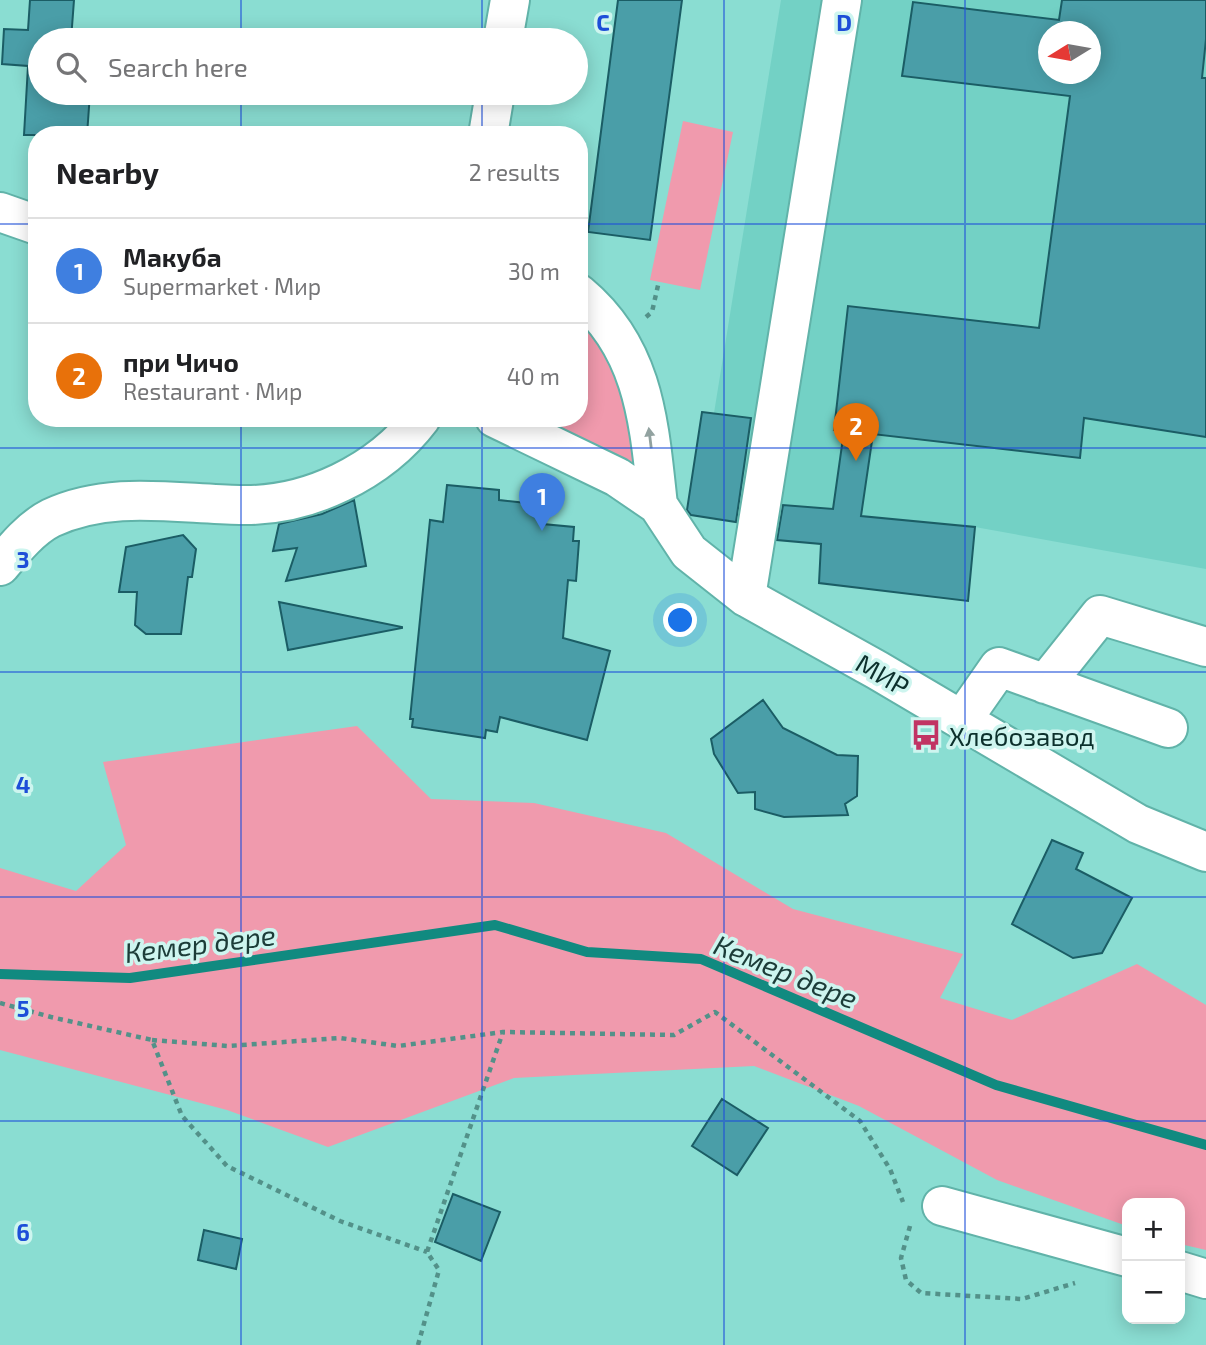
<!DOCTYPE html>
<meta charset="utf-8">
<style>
:root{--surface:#fff;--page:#f2f2f2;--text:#202124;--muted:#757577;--line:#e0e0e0;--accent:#ea580c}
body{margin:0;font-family:"Exo 2",sans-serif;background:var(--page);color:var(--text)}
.controls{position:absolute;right:21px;bottom:21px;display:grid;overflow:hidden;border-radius:14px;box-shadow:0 4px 18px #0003}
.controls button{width:63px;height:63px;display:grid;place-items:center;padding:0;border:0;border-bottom:2px solid var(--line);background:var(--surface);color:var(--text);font:35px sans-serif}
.compass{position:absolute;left:1038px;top:21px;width:63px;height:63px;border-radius:50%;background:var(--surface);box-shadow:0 4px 18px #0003;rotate:259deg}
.you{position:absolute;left:681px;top:621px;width:24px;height:24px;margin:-18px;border:5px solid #fff;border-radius:50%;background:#1a73e8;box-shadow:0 0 0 10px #1a73e833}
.badge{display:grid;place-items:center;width:46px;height:46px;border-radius:50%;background:var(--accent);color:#fff;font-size:23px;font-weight:700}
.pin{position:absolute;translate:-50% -58px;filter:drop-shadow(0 2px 4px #0008)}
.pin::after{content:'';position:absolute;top:37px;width:24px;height:21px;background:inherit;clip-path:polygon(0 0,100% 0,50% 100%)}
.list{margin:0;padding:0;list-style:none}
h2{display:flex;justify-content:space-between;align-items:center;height:91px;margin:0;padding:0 28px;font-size:30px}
h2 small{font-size:23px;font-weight:400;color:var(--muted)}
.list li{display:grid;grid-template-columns:46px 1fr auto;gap:21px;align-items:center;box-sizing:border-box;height:105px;padding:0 28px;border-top:2px solid var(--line)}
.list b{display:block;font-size:26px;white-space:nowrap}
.list p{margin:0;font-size:23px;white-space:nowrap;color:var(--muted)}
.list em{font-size:23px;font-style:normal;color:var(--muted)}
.icon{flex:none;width:38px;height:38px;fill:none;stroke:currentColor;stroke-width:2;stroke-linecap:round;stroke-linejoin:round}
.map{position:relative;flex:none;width:1206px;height:1345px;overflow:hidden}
.search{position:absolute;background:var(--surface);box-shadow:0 4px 18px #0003;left:28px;top:28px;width:560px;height:77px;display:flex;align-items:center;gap:18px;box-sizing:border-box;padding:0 24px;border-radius:38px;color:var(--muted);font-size:26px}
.panel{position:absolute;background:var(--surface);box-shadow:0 4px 18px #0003;left:28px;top:126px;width:560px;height:301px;border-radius:28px}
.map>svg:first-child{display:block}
</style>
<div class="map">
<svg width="1206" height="1345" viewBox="0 0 1206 1345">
<rect width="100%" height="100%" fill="#8addd2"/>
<!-- built -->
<path fill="#73d1c5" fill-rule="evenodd" d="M 781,0 L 1206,0 L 1206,569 L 975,527 L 968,601 L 819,583 L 821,544 L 775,540 L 737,522 L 687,515 L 702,413 L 714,413 ZM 1048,32 L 1090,32 L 1090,74 L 1048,74 Z"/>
<!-- green -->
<path fill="#f09aad" d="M 683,121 L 733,132 L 700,290 L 650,280 Z
M 579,294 L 595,307 L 658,505 L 496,418 L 579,418 Z
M 357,726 L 431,799 L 534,803 L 666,833 L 793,909 L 963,954 L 940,998 L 1012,1020 L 1137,964 L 1206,1005 L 1206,1250 L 1180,1244 L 1180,1203 L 1127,1203 L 1127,1226 L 997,1180 L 859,1106 L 754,1066 L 514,1078 L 328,1147 L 227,1110 L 0,1050 L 0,868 L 76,891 L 126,845 L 103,762 Z"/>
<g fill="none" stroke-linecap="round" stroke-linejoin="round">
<!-- stream -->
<path stroke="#118a80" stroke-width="10" d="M 0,974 L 130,978 L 495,925 L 587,952 L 701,959 L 996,1085 L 1206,1145"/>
</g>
<!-- building -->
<path fill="#4a9ea8" stroke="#1b5d65" stroke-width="2" fill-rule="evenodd" d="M 30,0 L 74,0 L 71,40 L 40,40 L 40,93 L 90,93 L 87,135 L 24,135 L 28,66 L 2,64 L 4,29 L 28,30 Z
M 618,0 L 682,0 L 650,240 L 588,232 Z
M 1062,0 L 1206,0 L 1206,39 L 1202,78 L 1206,78 L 1206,437 L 1084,418 L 1080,458 L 873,434 L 861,516 L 975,527 L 968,601 L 819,583 L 821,544 L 777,540 L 783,505 L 833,509 L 844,431 L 834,430 L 848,306 L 1039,328 L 1070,96 L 902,76 L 913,2 L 1059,20 ZM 1048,32 L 1090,32 L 1090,74 L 1048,74 Z
M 702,412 L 751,418 L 736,522 L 691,515 L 687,510 Z
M 447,485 L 499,490 L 499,500 L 545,505 L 543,524 L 574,527 L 573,541 L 579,541 L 576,581 L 568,580 L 563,638 L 610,651 L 587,740 L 500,717 L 497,732 L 486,730 L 485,738 L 412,727 L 413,719 L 410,719 L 430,520 L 443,522 Z
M 354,500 L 366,566 L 286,581 L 297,548 L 273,551 L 279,524 L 322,514 Z
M 183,535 L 196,549 L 192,577 L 188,577 L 181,634 L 146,634 L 135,625 L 137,592 L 119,592 L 126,547 Z
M 279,602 L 402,627 L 402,628 L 288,650 Z
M 763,700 L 783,728 L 837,755 L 858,756 L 857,796 L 845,804 L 848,815 L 784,817 L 755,809 L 755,792 L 738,793 L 714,754 L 711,739 Z
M 1052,840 L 1083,853 L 1076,869 L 1132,898 L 1102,953 L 1073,958 L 1012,924 Z
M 722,1099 L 768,1128 L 737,1175 L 692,1146 Z
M 453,1194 L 500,1212 L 481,1261 L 435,1242 Z
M 204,1230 L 242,1239 L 236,1269 L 198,1260 Z"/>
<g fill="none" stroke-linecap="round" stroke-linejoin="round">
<defs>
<path id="minor" d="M 503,40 L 510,0
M 488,135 L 495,93
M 0,212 L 37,225
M 579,294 C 646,350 649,426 658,505
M 495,418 L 617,477 L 658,505 L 689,552 L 746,597 L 877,670 L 1138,824 L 1206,852
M 0,566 C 14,549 31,528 51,518 C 111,490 176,504 240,505 C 308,507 380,472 421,418
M 746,597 L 842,0
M 1045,684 L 1100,615 L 1206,647
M 962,720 L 999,667 L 1168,728
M 942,1206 L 1127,1257
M 1180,1271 L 1206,1279"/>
</defs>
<!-- minor casing -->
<use href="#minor" stroke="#61b3a9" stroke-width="42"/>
<!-- path -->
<path stroke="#539189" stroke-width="4.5" stroke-dasharray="5 5" stroke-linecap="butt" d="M 646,317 L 652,312 L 659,281
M 0,1003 L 51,1017 L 152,1040 L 182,1116 L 227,1166 L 340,1221 L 427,1252
M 152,1040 L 228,1046 L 340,1038 L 398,1046 L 503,1032 L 674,1035 L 715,1012 L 860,1121 L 890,1169 L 903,1202
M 910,1226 L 901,1258 L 906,1280 L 921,1293 L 1022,1299 L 1075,1283
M 418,1345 L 439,1270 L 427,1252 L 503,1032"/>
<!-- minor -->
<use href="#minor" stroke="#fff" stroke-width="38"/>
</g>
<!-- one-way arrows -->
<defs><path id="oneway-solid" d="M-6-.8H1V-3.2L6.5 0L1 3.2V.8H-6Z" transform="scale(1.75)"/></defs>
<use fill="#92a2a0" href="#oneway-solid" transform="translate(650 438) rotate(-97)"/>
<!-- grid -->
<path fill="none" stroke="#1d4ed8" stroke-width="2" stroke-opacity="0.55" d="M 241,0 L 241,40M 482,0 L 482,40M 724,0 L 724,1345M 965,0 L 965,1345M 241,93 L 241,135M 482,93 L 482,135M 0,224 L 37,224M 579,224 L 1206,224M 241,418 L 241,1345M 482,418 L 482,1345M 0,448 L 1206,448M 0,672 L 1206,672M 0,897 L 1206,897M 0,1121 L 1206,1121"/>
<!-- icons -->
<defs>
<symbol id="bus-bare" viewBox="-9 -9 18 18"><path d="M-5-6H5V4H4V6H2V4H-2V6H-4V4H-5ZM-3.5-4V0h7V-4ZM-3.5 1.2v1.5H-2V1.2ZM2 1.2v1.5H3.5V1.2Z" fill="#c13463" stroke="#cef5ef" stroke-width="2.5" paint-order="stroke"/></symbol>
</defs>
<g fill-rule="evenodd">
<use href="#bus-bare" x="904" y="713" width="44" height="44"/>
</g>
<g text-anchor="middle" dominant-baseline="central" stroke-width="7" stroke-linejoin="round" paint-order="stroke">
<!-- street labels -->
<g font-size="26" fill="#0c302c" stroke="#cef5ef">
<text transform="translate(883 674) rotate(30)">МИР</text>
</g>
<!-- poi labels -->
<g font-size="26" fill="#0c302c" stroke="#cef5ef" text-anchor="start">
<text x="949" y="735">Хлебозавод</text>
</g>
<!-- water labels -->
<g font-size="28" font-style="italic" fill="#1c3c38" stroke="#cef5ef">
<text transform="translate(200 943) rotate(-7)">Кемер дере</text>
<text transform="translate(786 971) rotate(22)">Кемер дере</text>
</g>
</g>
<g font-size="23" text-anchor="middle" font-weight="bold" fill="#1d4ed8" stroke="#cef5ef" stroke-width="7" stroke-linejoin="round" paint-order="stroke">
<text x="603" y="31">C</text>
<text x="844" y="31">D</text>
<text x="23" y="568">3</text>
<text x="23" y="793">4</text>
<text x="23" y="1017">5</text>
<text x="23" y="1241">6</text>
</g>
</svg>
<div class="controls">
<button>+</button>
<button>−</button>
</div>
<svg class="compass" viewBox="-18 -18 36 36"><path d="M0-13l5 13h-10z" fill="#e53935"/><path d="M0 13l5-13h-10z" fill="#757577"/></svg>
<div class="you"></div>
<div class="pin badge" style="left:542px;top:531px;background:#3f7fe0">1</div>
<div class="pin badge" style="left:856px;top:461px;background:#e8710a">2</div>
<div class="search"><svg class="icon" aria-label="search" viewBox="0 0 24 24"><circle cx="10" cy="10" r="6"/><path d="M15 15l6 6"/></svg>Search here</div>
<section class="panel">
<h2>Nearby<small>2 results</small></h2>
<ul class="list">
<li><span class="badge" style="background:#3f7fe0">1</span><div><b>Макуба</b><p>Supermarket · Мир</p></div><em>30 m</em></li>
<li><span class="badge" style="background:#e8710a">2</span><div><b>при Чичо</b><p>Restaurant · Мир</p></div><em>40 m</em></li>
</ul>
</section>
</div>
